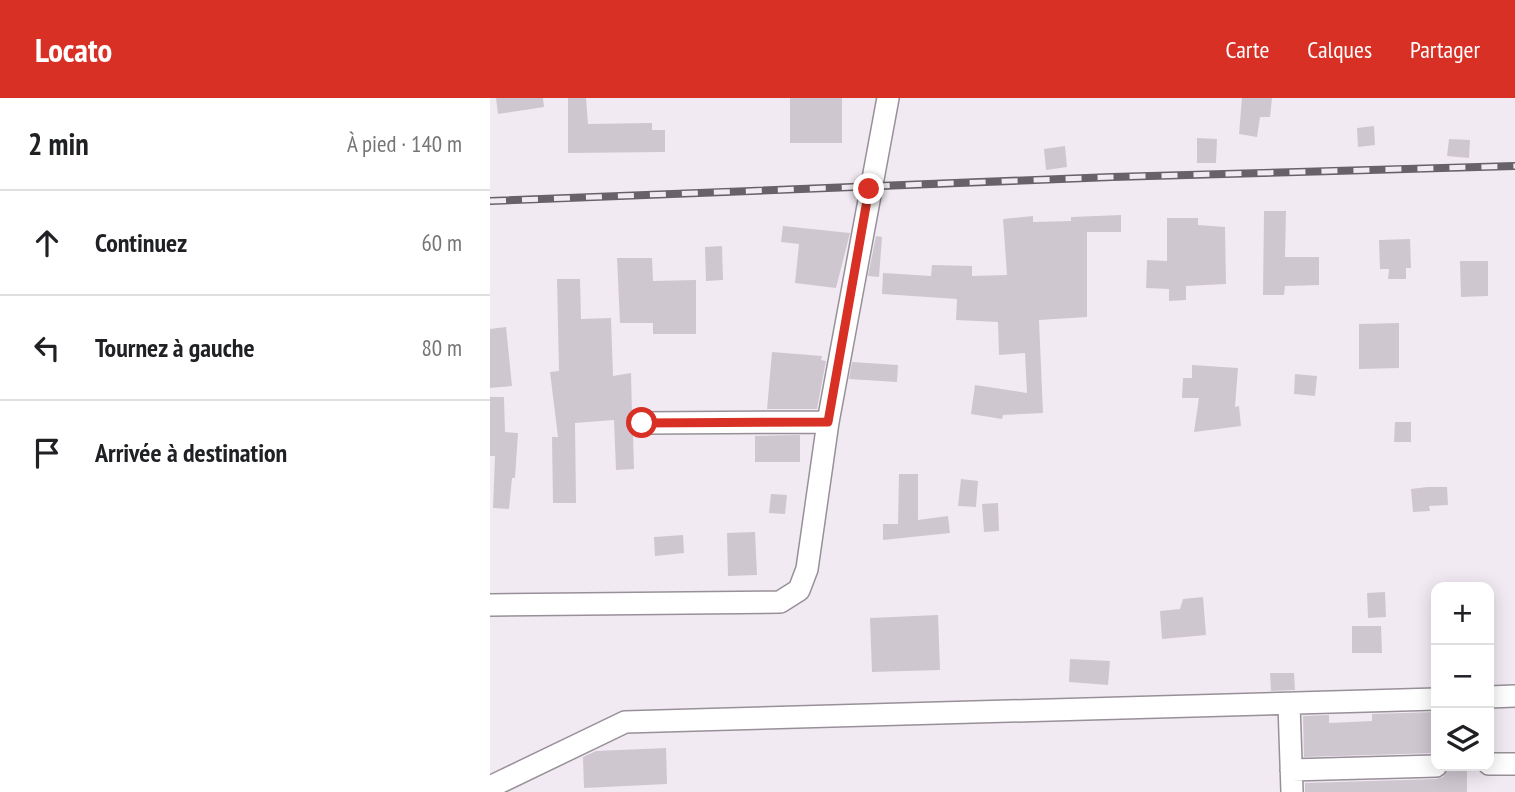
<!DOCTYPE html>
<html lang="fr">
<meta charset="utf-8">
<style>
:root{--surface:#fff;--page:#f6f6f6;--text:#202124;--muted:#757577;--line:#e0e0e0;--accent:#d93025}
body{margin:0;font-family:"PT Sans Narrow",sans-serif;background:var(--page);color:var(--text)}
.controls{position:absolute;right:21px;bottom:21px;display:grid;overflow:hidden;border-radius:14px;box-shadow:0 4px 18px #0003}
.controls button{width:63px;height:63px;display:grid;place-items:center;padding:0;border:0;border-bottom:2px solid var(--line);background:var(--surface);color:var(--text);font:35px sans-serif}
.stop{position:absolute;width:21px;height:21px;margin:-16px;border:5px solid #d93025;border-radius:50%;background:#fff}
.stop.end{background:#d93025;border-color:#fff;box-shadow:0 2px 7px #0008}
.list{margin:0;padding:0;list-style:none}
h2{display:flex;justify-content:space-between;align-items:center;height:91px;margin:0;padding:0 28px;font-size:30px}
h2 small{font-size:23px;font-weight:400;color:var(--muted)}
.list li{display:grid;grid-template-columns:46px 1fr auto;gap:21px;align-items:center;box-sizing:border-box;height:105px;padding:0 28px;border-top:2px solid var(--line)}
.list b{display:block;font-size:26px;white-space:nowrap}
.list em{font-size:23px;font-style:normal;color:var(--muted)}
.icon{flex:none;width:38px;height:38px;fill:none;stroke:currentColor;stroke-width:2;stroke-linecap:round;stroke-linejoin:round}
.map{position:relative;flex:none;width:1025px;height:694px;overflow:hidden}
header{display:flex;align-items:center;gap:42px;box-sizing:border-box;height:98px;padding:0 35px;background:var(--accent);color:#fff}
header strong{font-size:33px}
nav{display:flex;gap:38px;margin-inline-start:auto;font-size:24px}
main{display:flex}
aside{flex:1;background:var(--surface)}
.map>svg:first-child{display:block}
</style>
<header>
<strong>Locato</strong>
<nav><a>Carte</a><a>Calques</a><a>Partager</a></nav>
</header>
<main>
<aside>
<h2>2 min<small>À pied · 140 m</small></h2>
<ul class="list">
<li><svg class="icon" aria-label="ahead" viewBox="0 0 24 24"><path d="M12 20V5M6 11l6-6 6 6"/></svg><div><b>Continuez</b></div><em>60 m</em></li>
<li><svg class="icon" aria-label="left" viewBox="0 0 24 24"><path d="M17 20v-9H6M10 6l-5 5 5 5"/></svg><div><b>Tournez à gauche</b></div><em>80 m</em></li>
<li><svg class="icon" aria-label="arrive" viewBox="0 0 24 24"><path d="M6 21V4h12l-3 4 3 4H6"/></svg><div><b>Arrivée à destination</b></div></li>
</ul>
</aside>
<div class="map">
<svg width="1025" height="694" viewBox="0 0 1025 694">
<rect width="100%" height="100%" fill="#f2eaf3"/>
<!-- building -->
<path fill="#cfc7d0" d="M 6,0 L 53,0 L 54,9 L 8,16 Z
M 78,0 L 96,0 L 98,26 L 162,25 L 162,32 L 175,32 L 175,54 L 78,55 Z
M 300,0 L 352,0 L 352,45 L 300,45 Z
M 752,0 L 782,0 L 780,19 L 770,19 L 767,39 L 749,36 Z
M 884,28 L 885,47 L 868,49 L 867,30 Z
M 707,40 L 727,41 L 726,65 L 707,65 Z
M 959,41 L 980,42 L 979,60 L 957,58 Z
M 575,48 L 577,69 L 556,72 L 554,51 Z
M 774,113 L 796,113 L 795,159 L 829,159 L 829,187 L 795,188 L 794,197 L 773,197 Z
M 631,117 L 631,134 L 597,134 L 597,219 L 549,222 L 553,315 L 513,317 L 512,321 L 481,316 L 485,287 L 537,295 L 535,255 L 509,257 L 508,224 L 466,222 L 467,201 L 392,196 L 393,175 L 441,178 L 442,167 L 482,168 L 482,178 L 517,177 L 513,121 L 543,118 L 543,124 L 581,123 L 581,119 Z
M 677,120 L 708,120 L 708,127 L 735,129 L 736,186 L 696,188 L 696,202 L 679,203 L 679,191 L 656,190 L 657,162 L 677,163 Z
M 293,128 L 360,135 L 346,190 L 305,185 L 309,146 L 291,144 Z
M 386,138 L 392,139 L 389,179 L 378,178 Z
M 920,141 L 921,170 L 916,170 L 916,181 L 898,181 L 899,171 L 890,171 L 889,142 Z
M 232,148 L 233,182 L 216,183 L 215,149 Z
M 127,160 L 162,160 L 163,183 L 206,182 L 206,236 L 163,236 L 163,225 L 130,225 Z
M 970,163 L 998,163 L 998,198 L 971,199 Z
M 67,181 L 90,181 L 91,221 L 121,220 L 123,278 L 141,275 L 142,317 L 139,326 L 143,334 L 144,371 L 126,372 L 124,322 L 85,325 L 86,405 L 63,405 L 62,339 L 68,339 L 60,274 L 69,273 Z
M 909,225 L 909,270 L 869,271 L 869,226 Z
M 16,229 L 22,288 L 0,290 L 0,231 Z
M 282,254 L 332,258 L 331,262 L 336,263 L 327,311 L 277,311 Z
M 362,264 L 408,267 L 407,284 L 359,281 Z
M 702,267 L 748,270 L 745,309 L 749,308 L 751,328 L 704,334 L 709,300 L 692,300 L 693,280 L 702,280 Z
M 805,276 L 827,278 L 825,298 L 804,296 Z
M 0,299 L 14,299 L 15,334 L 28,335 L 25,380 L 22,380 L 19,411 L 3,410 L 5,358 L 0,358 Z
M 905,324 L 921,324 L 921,344 L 904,344 Z
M 310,337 L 310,364 L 265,364 L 265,338 Z
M 409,376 L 428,376 L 428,422 L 458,418 L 460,435 L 393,442 L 393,426 L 408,426 Z
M 471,381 L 488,383 L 486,409 L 468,408 Z
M 937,389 L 957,389 L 958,407 L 939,408 L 940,413 L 923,414 L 921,391 Z
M 281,396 L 297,397 L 295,416 L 279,415 Z
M 508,405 L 509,433 L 494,434 L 492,406 Z
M 265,434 L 267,477 L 238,478 L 237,435 Z
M 193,437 L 194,455 L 165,458 L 164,439 Z
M 895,494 L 896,519 L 878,520 L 877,495 Z
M 713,499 L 716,537 L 672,541 L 670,513 L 690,511 L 693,501 Z
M 448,517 L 450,572 L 382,574 L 380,520 Z
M 862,528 L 891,528 L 892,555 L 862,555 Z
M 580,561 L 620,563 L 618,587 L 579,584 Z
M 780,575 L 804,575 L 805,592 L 781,593 Z
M 946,614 L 946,655 L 814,659 L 813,618 L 839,617 L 839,625 L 882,623 L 882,616 Z
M 176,650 L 177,686 L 94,690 L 93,659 L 106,653 Z
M 958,671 L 977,671 L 977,694 L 815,694 L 815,685 L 946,681 L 953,679 Z"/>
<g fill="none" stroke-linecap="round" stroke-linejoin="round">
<defs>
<path id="minor" d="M 152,325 L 338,324
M 0,507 L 290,504 L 309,492 L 317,471 L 338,324 L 398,0
M 999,599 L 1025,598
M 799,606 L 802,694
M 999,666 L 1025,666
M 801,672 L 946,668
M 0,689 L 135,624 L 946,601"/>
</defs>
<!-- minor casing -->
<use href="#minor" stroke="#989098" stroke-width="24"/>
<!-- minor -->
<use href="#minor" stroke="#fff" stroke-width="21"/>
<defs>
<path id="rail" d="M 0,103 L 622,79 L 1025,68"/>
</defs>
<!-- rail casing -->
<use href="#rail" stroke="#676267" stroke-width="8"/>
<!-- rail -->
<use href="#rail" stroke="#f2eaf3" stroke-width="5" stroke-dasharray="16" stroke-linecap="butt"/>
</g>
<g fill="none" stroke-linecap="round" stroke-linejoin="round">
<!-- route -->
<path stroke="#d93025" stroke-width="9" d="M 152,325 L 338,324 L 379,91"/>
</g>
</svg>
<div class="controls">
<button>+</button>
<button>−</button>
<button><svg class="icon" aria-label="layers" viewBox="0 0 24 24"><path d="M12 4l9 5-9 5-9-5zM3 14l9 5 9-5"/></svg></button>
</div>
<div class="stop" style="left:152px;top:325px"></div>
<div class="stop end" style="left:379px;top:91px"></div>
</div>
</main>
